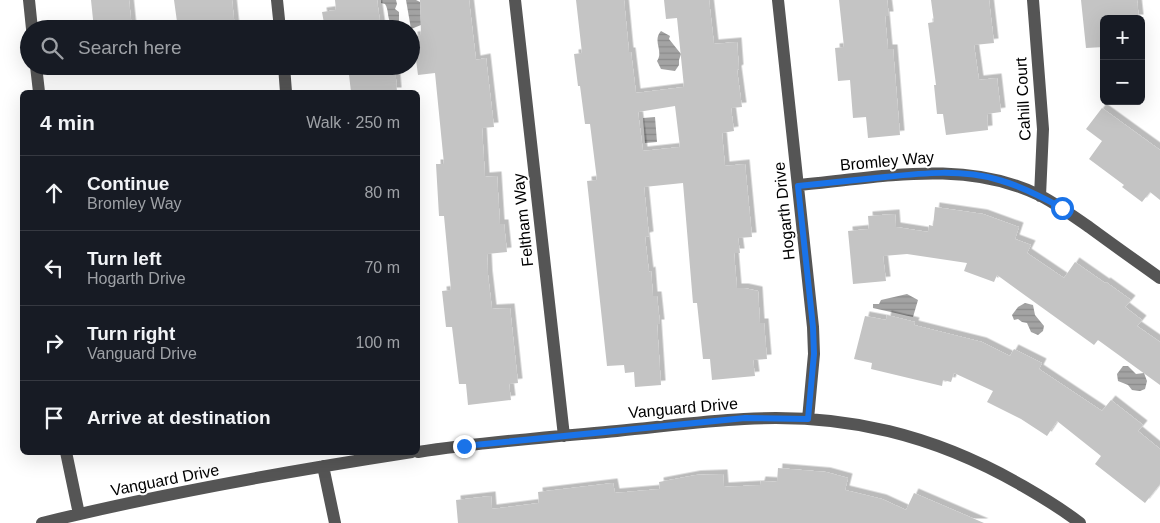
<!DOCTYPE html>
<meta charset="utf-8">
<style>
:root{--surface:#171b24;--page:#242831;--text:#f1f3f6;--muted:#9ea1a6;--line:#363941}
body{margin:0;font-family:Arial,sans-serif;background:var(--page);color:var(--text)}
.controls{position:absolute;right:15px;top:15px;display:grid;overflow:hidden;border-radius:8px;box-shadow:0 5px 20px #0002}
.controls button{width:45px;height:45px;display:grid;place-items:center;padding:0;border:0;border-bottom:1px solid var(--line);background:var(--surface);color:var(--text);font:25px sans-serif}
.stop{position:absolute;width:15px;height:15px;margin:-11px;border:4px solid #1a73e8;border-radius:50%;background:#fff}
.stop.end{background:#1a73e8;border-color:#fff;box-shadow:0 1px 5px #0008}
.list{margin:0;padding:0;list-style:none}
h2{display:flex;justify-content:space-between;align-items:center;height:65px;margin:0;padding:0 20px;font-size:21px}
h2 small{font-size:16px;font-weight:400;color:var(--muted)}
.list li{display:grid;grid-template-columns:32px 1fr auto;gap:15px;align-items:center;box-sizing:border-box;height:75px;padding:0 20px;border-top:1px solid var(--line)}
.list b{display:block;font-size:19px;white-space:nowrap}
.list p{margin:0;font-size:16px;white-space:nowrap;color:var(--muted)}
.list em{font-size:16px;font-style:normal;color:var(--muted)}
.icon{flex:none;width:28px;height:28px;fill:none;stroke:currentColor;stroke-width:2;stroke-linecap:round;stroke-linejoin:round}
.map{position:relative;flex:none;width:1160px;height:523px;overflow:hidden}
.search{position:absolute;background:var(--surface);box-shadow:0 5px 20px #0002;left:20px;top:20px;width:400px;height:55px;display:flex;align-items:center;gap:12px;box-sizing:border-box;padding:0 18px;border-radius:28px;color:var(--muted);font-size:19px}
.panel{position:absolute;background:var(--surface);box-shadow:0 5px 20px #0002;left:20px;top:90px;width:400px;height:365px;border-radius:8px}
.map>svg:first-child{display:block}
</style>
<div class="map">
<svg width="1160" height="523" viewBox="0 0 1160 523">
<defs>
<pattern id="water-rules" width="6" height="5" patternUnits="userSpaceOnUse" patternTransform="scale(1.25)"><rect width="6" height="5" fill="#a3a3a3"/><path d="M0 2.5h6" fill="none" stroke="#8b8b8b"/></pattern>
<filter id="shadow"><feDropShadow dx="4.5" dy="-4.5" stdDeviation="0" flood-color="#0004"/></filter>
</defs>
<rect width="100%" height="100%" fill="#fff"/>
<!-- water -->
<path fill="url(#water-rules)" d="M 381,0 L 396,0 L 397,4 L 395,9 L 399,12 L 399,21 L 391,24 C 387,17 389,10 385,4 L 381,3 Z
M 406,0 L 416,0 L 420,2 L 421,25 L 411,29 Z
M 661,31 L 670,36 L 669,39 L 681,54 L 679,60 L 679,65 L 675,71 L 661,69 L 657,61 C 664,51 652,41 661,31 Z
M 655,117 L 657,142 L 645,143 L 643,118 Z
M 907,294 L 918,300 L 913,317 L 873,308 L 873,304 L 879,304 L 881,300 Z
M 1025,303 L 1033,305 L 1035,315 L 1044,326 L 1043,331 L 1038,335 L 1031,332 L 1027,323 L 1022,322 L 1018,319 L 1014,320 L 1012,315 L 1018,307 Z
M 1123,366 L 1128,366 L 1136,374 L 1144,373 L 1147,381 L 1145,389 L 1140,391 L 1132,390 L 1128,385 L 1118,381 L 1117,374 Z"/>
<!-- building -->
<path fill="#c4c4c4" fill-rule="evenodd" filter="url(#shadow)" d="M 91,0 L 129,0 L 132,29 L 94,29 Z
M 174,0 L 232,0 L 235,29 L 178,29 Z
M 335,0 L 377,0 L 381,29 L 325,29 L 322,12 L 336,10 Z
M 420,0 L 469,0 L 476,60 L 486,58 L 494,127 L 482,128 L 485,177 L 497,176 L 500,224 L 504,224 L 507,252 L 487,254 L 488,275 L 492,309 L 510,308 L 518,383 L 509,384 L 511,400 L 468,405 L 466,384 L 459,384 L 452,327 L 446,327 L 442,291 L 451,290 L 444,216 L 439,216 L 436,164 L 444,164 L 435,73 L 418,75 L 413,36 L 421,35 Z
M 576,0 L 624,0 L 629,52 L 631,52 L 636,93 L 684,87 L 677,18 L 666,19 L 664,0 L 709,0 L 714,44 L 737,42 L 739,69 L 737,70 L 742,107 L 731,108 L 734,131 L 722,133 L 725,166 L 745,164 L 752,237 L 738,238 L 740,253 L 734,253 L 737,288 L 744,288 L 758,291 L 760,323 L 764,323 L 767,359 L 753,360 L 755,376 L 712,380 L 710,359 L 703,359 L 697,303 L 693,303 L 683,183 L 644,187 L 649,236 L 645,237 L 649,272 L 651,271 L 653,296 L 657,296 L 660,324 L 657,324 L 661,385 L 635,387 L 634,372 L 625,373 L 624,365 L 607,366 L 587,181 L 597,180 L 590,124 L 585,124 L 580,86 L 578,86 L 574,54 L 582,53 ZM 675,106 L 680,147 L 643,151 L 638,112 Z
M 839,0 L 887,0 L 889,16 L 885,16 L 888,49 L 893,49 L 900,135 L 868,138 L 866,117 L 853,118 L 850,80 L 838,81 L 835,48 L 844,47 Z
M 931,0 L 989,0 L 994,43 L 974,45 L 979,80 L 997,78 L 1001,112 L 987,114 L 988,130 L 946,135 L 943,114 L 937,114 L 934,85 L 936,85 L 928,23 L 934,22 Z
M 1081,0 L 1137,0 L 1139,19 L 1104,19 L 1104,47 L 1086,48 Z
M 348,66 L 395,66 L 397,92 L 351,92 Z
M 1102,108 L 1160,150 L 1160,200 L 1150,192 L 1142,202 L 1122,187 L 1124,185 L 1089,159 L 1102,141 L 1086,129 Z
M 935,207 L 983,214 L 1019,227 L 1015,239 L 1031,245 L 1027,253 L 1064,278 L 1075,262 L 1105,283 L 1106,282 L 1131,300 L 1125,307 L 1142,320 L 1137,326 L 1160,342 L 1160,385 L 1098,340 L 1094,345 L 997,275 L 994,282 L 964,271 L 967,263 L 907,254 L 883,256 L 886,281 L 853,284 L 848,231 L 869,229 L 868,216 L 895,214 L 896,227 L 928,232 L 929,225 L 933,226 Z
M 887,315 L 915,322 L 914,325 L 982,342 L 1010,356 L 1014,349 L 1042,363 L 1039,369 L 1102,411 L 1111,400 L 1143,425 L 1138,431 L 1160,449 L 1160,484 L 1145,503 L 1095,464 L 1101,456 L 1057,421 L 1047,436 L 1021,419 L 987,402 L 993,391 L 954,373 L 951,382 L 943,380 L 942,386 L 871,369 L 872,363 L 854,359 L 865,316 L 886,320 Z
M 778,468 L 826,472 L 848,478 L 845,490 L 882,499 L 906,510 L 914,493 L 984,523 L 458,523 L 456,500 L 491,496 L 492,509 L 539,503 L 538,492 L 613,483 L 615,493 L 660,489 L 659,482 L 696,475 L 723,474 L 724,487 L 760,485 L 761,481 L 777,482 Z"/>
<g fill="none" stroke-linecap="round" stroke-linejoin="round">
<!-- minor -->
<path stroke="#555" stroke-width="12" d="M 29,0 L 32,29
M 277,0 L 280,29
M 515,0 L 564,436
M 778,0 L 813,327 L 814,354 L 808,419
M 1033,0 L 1043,129 L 1040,196
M 36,66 L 39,92
M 284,66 L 286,92
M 798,185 C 878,178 965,158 1041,196 C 1058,205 1073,216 1089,227 C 1112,244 1136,261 1160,278
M 66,452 L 79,514
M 418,452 C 483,442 550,437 617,431 C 659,427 702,421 744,419 C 846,413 935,435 1023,486 C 1042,497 1062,509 1080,523
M 323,466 L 335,523
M 42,523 C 164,493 289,471 412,452"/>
</g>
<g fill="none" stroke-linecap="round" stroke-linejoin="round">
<!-- route -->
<path stroke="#1a73e8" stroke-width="6" d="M 464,446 L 745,418 L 808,419 L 814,354 L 813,327 L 798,186 C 827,183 856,180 885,177 C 923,173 962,169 999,180 C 1021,186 1042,197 1062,208"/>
</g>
<g text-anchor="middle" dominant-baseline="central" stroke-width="4" stroke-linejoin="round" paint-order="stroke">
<!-- street labels -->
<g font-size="16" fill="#000" stroke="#fff">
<text transform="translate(1023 99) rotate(-93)">Cahill Court</text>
<text transform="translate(887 161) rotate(-5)">Bromley Way</text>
<text transform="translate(784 211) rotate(-96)">Hogarth Drive</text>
<text transform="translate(523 220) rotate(-96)">Feltham Way</text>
<text transform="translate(683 408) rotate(-5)">Vanguard Drive</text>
<text transform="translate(165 480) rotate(-11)">Vanguard Drive</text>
</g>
</g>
</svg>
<div class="controls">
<button>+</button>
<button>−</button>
</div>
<div class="stop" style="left:1062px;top:208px"></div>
<div class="stop end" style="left:464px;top:446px"></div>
<div class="search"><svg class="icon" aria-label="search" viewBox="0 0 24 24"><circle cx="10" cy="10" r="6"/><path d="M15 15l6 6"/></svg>Search here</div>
<section class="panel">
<h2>4 min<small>Walk · 250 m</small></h2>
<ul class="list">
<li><svg class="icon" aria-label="ahead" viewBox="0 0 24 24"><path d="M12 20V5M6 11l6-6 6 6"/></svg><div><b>Continue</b><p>Bromley Way</p></div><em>80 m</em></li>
<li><svg class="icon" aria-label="left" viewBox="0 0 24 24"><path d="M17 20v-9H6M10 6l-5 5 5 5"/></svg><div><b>Turn left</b><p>Hogarth Drive</p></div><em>70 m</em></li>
<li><svg class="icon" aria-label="right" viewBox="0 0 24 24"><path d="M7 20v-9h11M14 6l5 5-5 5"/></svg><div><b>Turn right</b><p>Vanguard Drive</p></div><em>100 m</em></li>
<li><svg class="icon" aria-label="arrive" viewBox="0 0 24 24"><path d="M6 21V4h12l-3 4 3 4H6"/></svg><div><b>Arrive at destination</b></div></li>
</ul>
</section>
</div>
